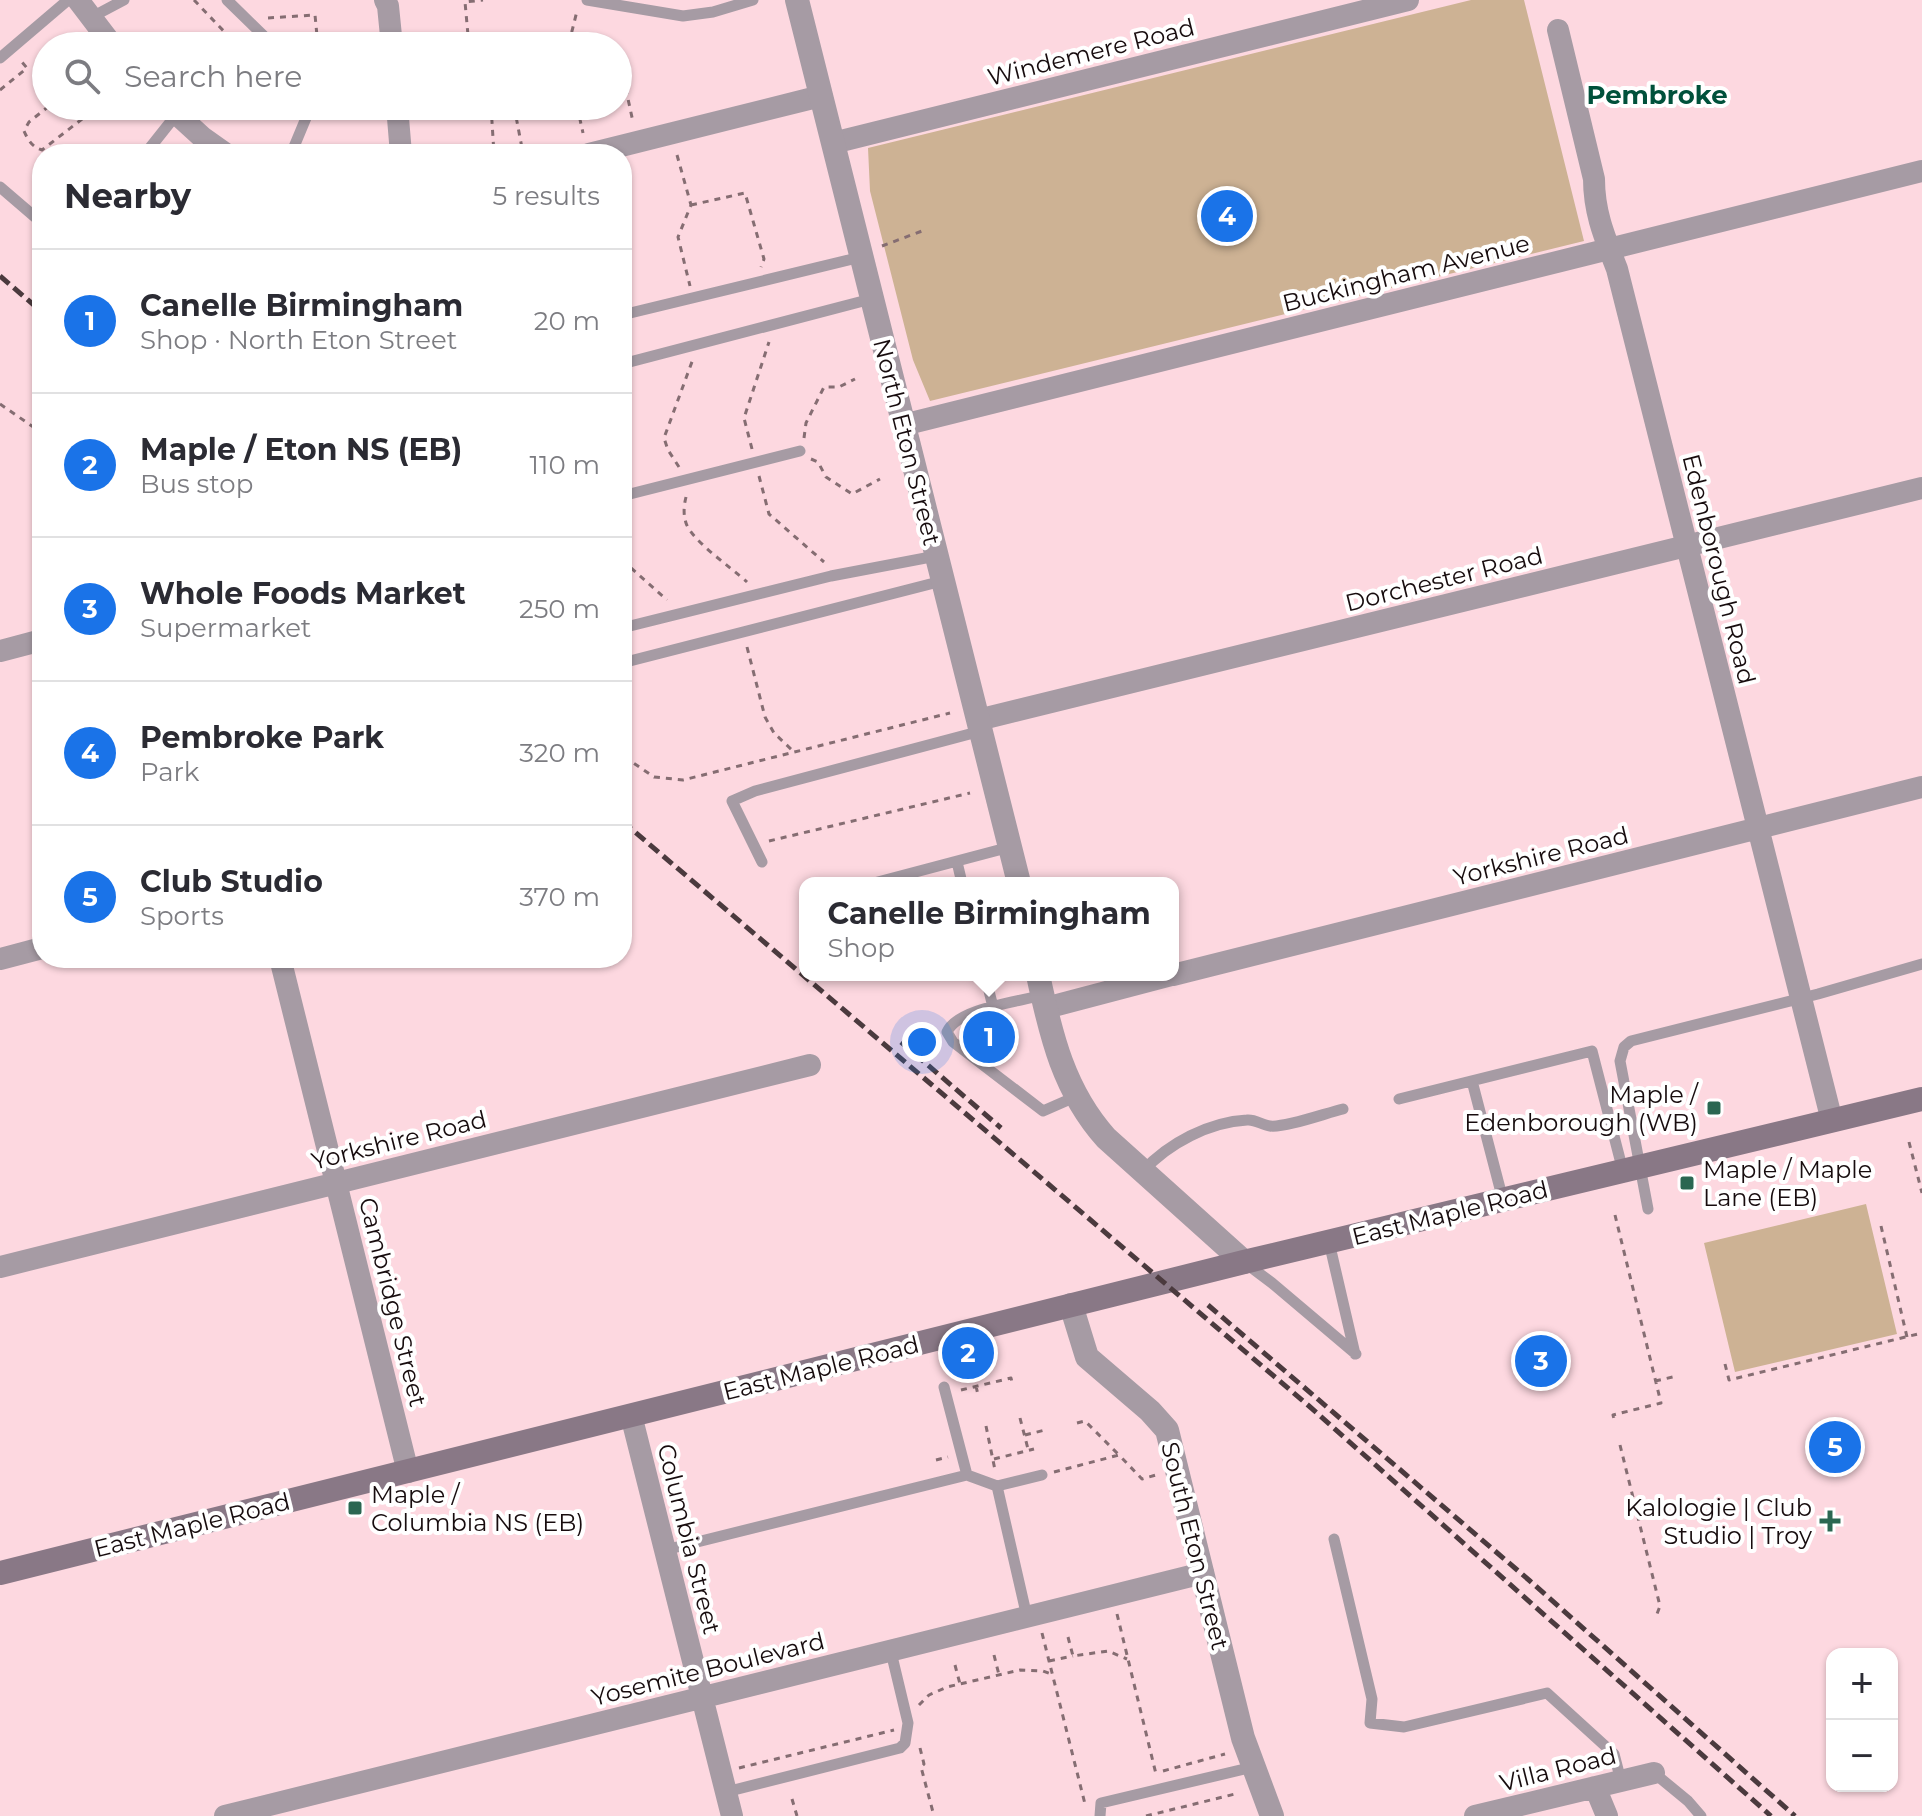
<!DOCTYPE html>
<meta charset="utf-8">
<style>
:root{--surface:#fff;--page:#f7f7f7;--text:#2b2b33;--muted:#7c7c81;--line:#e1e1e2;--accent:#1a73e8}
body{margin:0;font-family:Montserrat,sans-serif;background:var(--page);color:var(--text)}
.controls{position:absolute;right:24px;bottom:24px;display:grid;overflow:hidden;border-radius:16px;box-shadow:0 2px 6px #0004}
.controls button{width:72px;height:72px;display:grid;place-items:center;padding:0;border:0;border-bottom:2px solid var(--line);background:var(--surface);color:var(--text);font:40px sans-serif}
.you{position:absolute;left:922px;top:1042px;width:28px;height:28px;margin:-20px;border:6px solid #fff;border-radius:50%;background:#1a73e8;box-shadow:0 0 0 12px #1a73e833}
.badge{display:grid;place-items:center;width:52px;height:52px;border-radius:50%;background:var(--accent);color:#fff;font-size:26px;font-weight:700}
.pin{position:absolute;translate:-50% -50%;border:4px solid #fff;box-shadow:0 2px 8px #0006}
.popup{position:absolute;left:799px;top:877px;width:380px;height:104px;box-sizing:border-box;display:grid;place-content:center;border-radius:16px;background:var(--surface);filter:drop-shadow(0 2px 6px #0005);font-size:26px;white-space:nowrap;color:var(--muted)}
.popup b{font-size:30px;color:var(--text)}
.popup::after{content:'';position:absolute;left:50%;top:100%;margin-left:-16px;border:16px solid transparent;border-top-color:var(--surface)}
.list{margin:0;padding:0;list-style:none}
h2{display:flex;justify-content:space-between;align-items:center;height:104px;margin:0;padding:0 32px;font-size:34px}
h2 small{font-size:26px;font-weight:400;color:var(--muted)}
.list li{display:grid;grid-template-columns:52px 1fr auto;gap:24px;align-items:center;box-sizing:border-box;height:144px;padding:0 32px;border-top:2px solid var(--line)}
.list b{display:block;font-size:30px;white-space:nowrap}
.list p{margin:0;font-size:26px;white-space:nowrap;color:var(--muted)}
.list em{font-size:26px;font-style:normal;color:var(--muted)}
.icon{flex:none;width:44px;height:44px;fill:none;stroke:currentColor;stroke-width:2;stroke-linecap:round;stroke-linejoin:round}
.map{position:relative;flex:none;width:1922px;height:1816px;overflow:hidden}
.search{position:absolute;background:var(--surface);box-shadow:0 2px 6px #0004;left:32px;top:32px;width:600px;height:88px;display:flex;align-items:center;gap:20px;box-sizing:border-box;padding:0 28px;border-radius:44px;color:var(--muted);font-size:30px}
.panel{position:absolute;background:var(--surface);box-shadow:0 2px 6px #0004;left:32px;top:144px;width:600px;height:824px;border-radius:32px}
.map>svg:first-child{display:block}
</style>
<div class="map">
<svg width="1922" height="1816" viewBox="0 0 1922 1816">
<rect width="100%" height="100%" fill="#fdd8e0"/>
<!-- green -->
<path fill="#cdb294" d="M 1471,0 L 1524,0 L 1584,241 L 930,401 L 913,360 L 870,191 L 868,148 Z
M 1866,1204 L 1897,1334 L 1735,1372 L 1704,1243 Z"/>
<g fill="none" stroke-linecap="round" stroke-linejoin="round">
<!-- path -->
<path stroke="#856d72" stroke-width="3" stroke-dasharray="6 6" stroke-linecap="butt" d="M 194,0 L 238,46
M 268,18 L 315,15 L 318,46
M 469,46 L 465,2 L 483,0
M 553,46 L 571,35 L 577,11
M 618,80 L 625,85 L 633,122
M 0,90 L 27,68 L 21,61
M 49,106 L 29,122 L 24,131 C 28,140 32,147 42,150 L 86,116
M 77,106 L 86,116 L 101,118 L 127,106
M 491,106 L 494,154
M 514,106 L 522,148
M 577,106 L 583,133
M 311,145 L 311,154
M 677,155 L 691,205 L 678,237 L 690,286
M 691,205 L 745,193 L 764,259 L 761,267
M 622,227 L 625,238 L 622,240
M 882,246 L 922,231
M 0,404 L 42,433
M 804,438 L 806,423 L 824,387 L 839,387 L 855,379
M 752,449 L 744,418 L 769,342
M 811,459 L 818,462 L 826,477 L 852,494 L 880,479
M 679,467 L 668,450 L 664,438 L 693,359
M 759,476 L 769,514 L 824,562
M 686,497 C 684,505 683,514 686,523 C 692,541 732,568 747,582
M 622,560 L 667,600
M 747,647 L 765,717 L 774,733 L 793,751
M 622,731 L 629,760 L 654,777 L 683,780 L 950,713
M 769,841 L 970,793
M 1909,1142 L 1922,1193
M 1615,1215 L 1661,1403 L 1613,1415 L 1615,1422
M 1881,1226 L 1907,1337
M 1725,1364 L 1729,1380 L 1922,1333
M 1655,1381 L 1677,1376
M 976,1386 L 978,1395
M 961,1390 L 1011,1378 L 1013,1386
M 1020,1418 L 1028,1449
M 1077,1423 L 1085,1421 L 1119,1455
M 986,1426 L 995,1470
M 1025,1435 L 1045,1430
M 1620,1445 L 1660,1606 L 1657,1614
M 994,1459 L 1034,1449
M 936,1460 L 948,1457
M 1054,1472 L 1119,1455 L 1142,1479 L 1156,1475
M 1117,1614 L 1156,1774
M 1042,1633 L 1085,1804
M 1068,1637 L 1073,1656 L 1108,1651 L 1127,1659
M 994,1655 L 999,1675
M 1049,1661 L 1073,1656
M 955,1665 L 960,1684
M 919,1705 L 929,1695 L 947,1687 L 1020,1670 L 1043,1671 L 1051,1674
M 920,1748 L 924,1764 L 921,1767 L 934,1816
M 739,1768 L 894,1730
M 1163,1771 L 1225,1754
M 792,1799 L 797,1816
M 1146,1816 L 1235,1794"/>
<!-- service -->
<path stroke="#a69ba4" stroke-width="11" d="M 227,0 L 274,46
M 587,0 L 683,16 L 713,12 L 753,0
M 90,18 L 124,0
M 0,58 L 68,0
M 145,154 L 176,115
M 291,154 L 311,106
M 0,187 L 42,223
M 622,315 L 861,257
M 622,364 L 871,299
M 622,496 L 800,451
M 622,628 L 831,576 L 936,556
M 622,663 L 942,581
M 762,862 L 732,801 L 755,791 L 981,731
M 957,862 L 962,883
M 874,883 L 1010,847
M 985,975 L 993,1007
M 1043,995 C 1018,1002 958,1008 947,1032 L 953,1042 L 1043,1111 L 1075,1097
M 1472,1081 L 1503,1200
M 1399,1099 L 1592,1051 L 1623,1171
M 1143,1171 C 1169,1143 1209,1122 1247,1120 C 1255,1119 1262,1125 1270,1126 C 1285,1128 1326,1113 1343,1109
M 1648,1209 L 1620,1061 L 1624,1047 L 1631,1041 L 1818,994 L 1922,964
M 1329,1242 L 1355,1354
M 1244,1262 L 1272,1283 L 1356,1354
M 967,1475 L 997,1486 L 1027,1617
M 997,1486 L 1042,1475
M 1334,1539 L 1372,1699 L 1370,1723 L 1404,1727 L 1547,1693 L 1614,1754 L 1621,1781
M 665,1550 L 967,1475 L 944,1387
M 1654,1773 L 1688,1801 L 1701,1816
M 726,1792 L 900,1748 L 905,1743 L 908,1723 L 891,1652
M 1100,1816 L 1101,1803 L 1253,1767"/>
<!-- minor -->
<path stroke="#a69ba4" stroke-width="22" d="M 78,0 L 113,46
M 385,0 L 388,6 L 392,46
M 1558,30 L 1594,179 C 1594,213 1605,238 1617,269 L 1832,1121
M 168,106 L 202,137 L 226,154
M 397,106 L 401,154
M 833,143 L 1408,0
M 589,154 L 821,96
M 903,425 L 1922,171
M 0,651 L 42,640
M 978,720 L 1922,488
M 280,958 L 408,1472
M 0,959 L 42,948
M 1173,975 L 1922,787
M 1046,1008 L 1171,975
M 0,1267 L 810,1065
M 631,1415 L 732,1816
M 1595,1787 L 1607,1816
M 225,1816 L 1203,1573
M 1475,1816 L 1654,1773"/>
<!-- tertiary -->
<path stroke="#a69ba4" stroke-width="24" d="M 797,0 L 1019,883
M 1038,975 C 1051,1036 1064,1091 1106,1138 L 1244,1262
M 1071,1305 L 1087,1357 L 1150,1411 L 1167,1430 L 1243,1738 L 1272,1816"/>
<!-- secondary -->
<path stroke="#897886" stroke-width="24" d="M 0,1573 L 1244,1262 L 1922,1099"/>
<!-- rail -->
<path stroke="#4b3a3e" stroke-width="5" stroke-dasharray="12 6" stroke-linecap="butt" d="M 0,276 L 42,312
M 622,821 L 1309,1406 L 1771,1816
M 901,1042 L 1001,1128
M 1208,1305 L 1530,1581 L 1795,1816"/>
</g>
<!-- markers -->
<g fill="#2b6651" stroke="#fff" stroke-width="3">
<rect x="1706" y="1100" width="16" height="16" rx="4"/>
<rect x="1679" y="1175" width="16" height="16" rx="4"/>
<rect x="347" y="1500" width="16" height="16" rx="4"/>
<path d="M1826 1509h8v8h8v8h-8v8h-8v-8h-8v-8h8z"/>
</g>
<g text-anchor="middle" dominant-baseline="central" stroke-width="8" stroke-linejoin="round" paint-order="stroke">
<!-- street labels -->
<g font-size="24" fill="#170c0e" stroke="#fff">
<text transform="translate(1091 52) rotate(-14)">Windemere Road</text>
<text transform="translate(1406 273) rotate(-14)">Buckingham Avenue</text>
<text transform="translate(907 442) rotate(76)">North Eton Street</text>
<text transform="translate(1719 569) rotate(76)">Edenborough Road</text>
<text transform="translate(1444 579) rotate(-14)">Dorchester Road</text>
<text transform="translate(1541 856) rotate(-14)">Yorkshire Road</text>
<text transform="translate(399 1140) rotate(-14)">Yorkshire Road</text>
<text transform="translate(1450 1213) rotate(-14)">East Maple Road</text>
<text transform="translate(393 1302) rotate(76)">Cambridge Street</text>
<text transform="translate(821 1368) rotate(-14)">East Maple Road</text>
<text transform="translate(192 1525) rotate(-14)">East Maple Road</text>
<text transform="translate(689 1539) rotate(76)">Columbia Street</text>
<text transform="translate(1195 1546) rotate(76)">South Eton Street</text>
<text transform="translate(708 1669) rotate(-14)">Yosemite Boulevard</text>
<text transform="translate(1558 1769) rotate(-14)">Villa Road</text>
</g>
<!-- poi labels -->
<g font-size="24" fill="#170c0e" stroke="#fff" text-anchor="end">
<text x="1698" y="1094">Maple /<tspan x="1698" dy="28">Edenborough (WB)</tspan></text>
<text x="1703" y="1169" text-anchor="start">Maple / Maple<tspan x="1703" dy="28">Lane (EB)</tspan></text>
<text x="371" y="1494" text-anchor="start">Maple /<tspan x="371" dy="28">Columbia NS (EB)</tspan></text>
<text x="1812" y="1507">Kalologie | Club<tspan x="1812" dy="28">Studio | Troy</tspan></text>
</g>
<!-- neighbourhood labels -->
<g font-size="26" font-weight="bold" fill="#00513b" stroke="#fff">
<text x="1657" y="95">Pembroke</text>
</g>
</g>
</svg>
<div class="controls">
<button>+</button>
<button>−</button>
</div>
<div class="you"></div>
<div class="pin badge" style="left:989px;top:1037px">1</div>
<div class="popup"><b>Canelle Birmingham</b>Shop</div>
<div class="pin badge" style="left:968px;top:1353px">2</div>
<div class="pin badge" style="left:1541px;top:1361px">3</div>
<div class="pin badge" style="left:1227px;top:216px">4</div>
<div class="pin badge" style="left:1835px;top:1447px">5</div>
<div class="search"><svg class="icon" aria-label="search" viewBox="0 0 24 24"><circle cx="10" cy="10" r="6"/><path d="M15 15l6 6"/></svg>Search here</div>
<section class="panel">
<h2>Nearby<small>5 results</small></h2>
<ul class="list">
<li><span class="badge">1</span><div><b>Canelle Birmingham</b><p>Shop · North Eton Street</p></div><em>20 m</em></li>
<li><span class="badge">2</span><div><b>Maple / Eton NS (EB)</b><p>Bus stop</p></div><em>110 m</em></li>
<li><span class="badge">3</span><div><b>Whole Foods Market</b><p>Supermarket</p></div><em>250 m</em></li>
<li><span class="badge">4</span><div><b>Pembroke Park</b><p>Park</p></div><em>320 m</em></li>
<li><span class="badge">5</span><div><b>Club Studio</b><p>Sports</p></div><em>370 m</em></li>
</ul>
</section>
</div>
